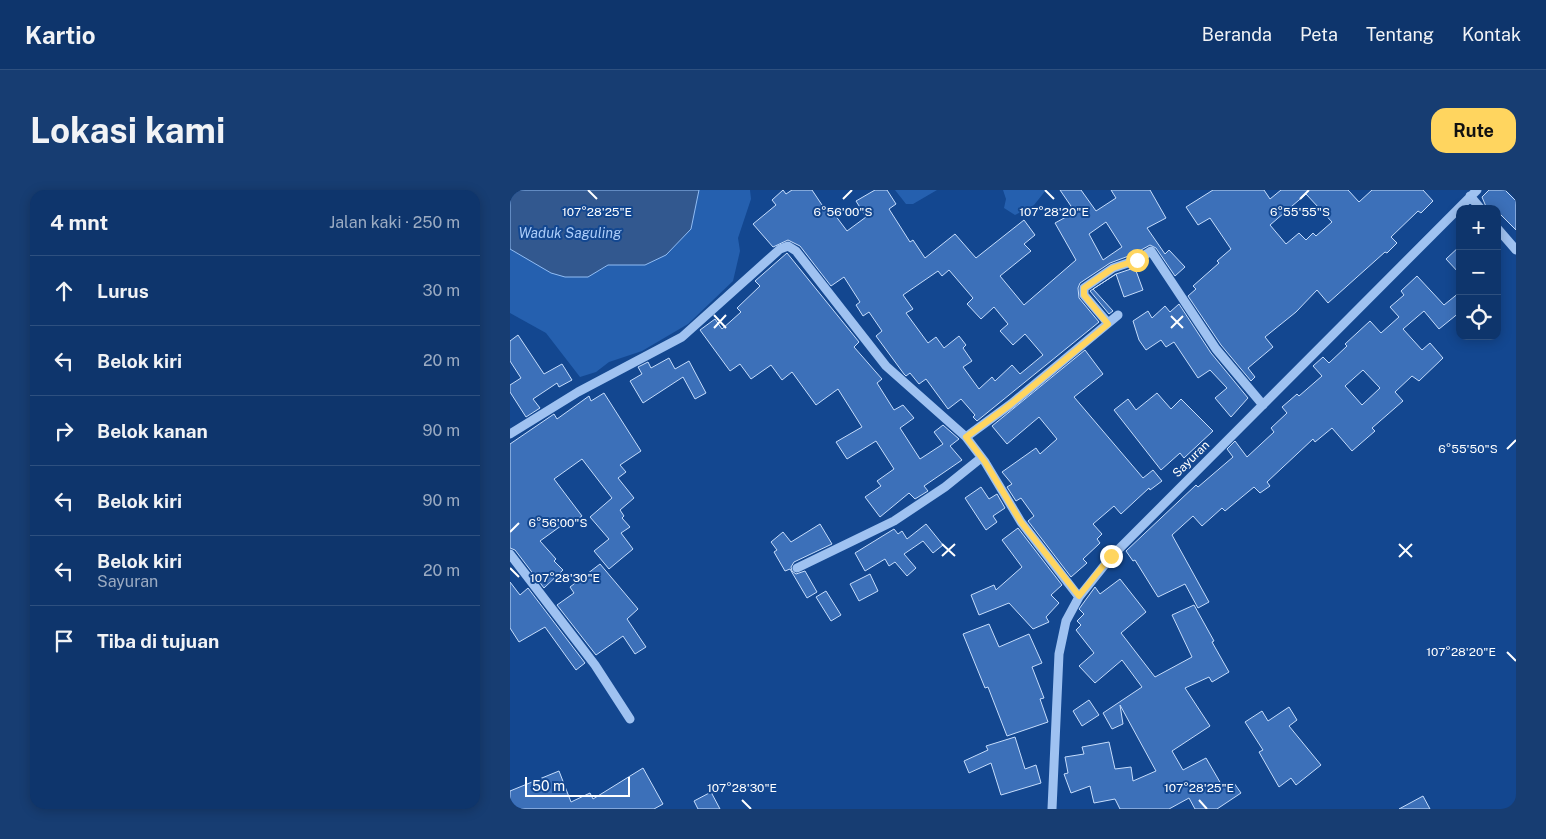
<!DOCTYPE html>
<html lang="id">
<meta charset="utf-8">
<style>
:root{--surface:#0e356c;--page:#173d72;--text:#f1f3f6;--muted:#9babc2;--line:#2e507f;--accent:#ffd55f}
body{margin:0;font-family:"Public Sans",sans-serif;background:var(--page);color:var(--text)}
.controls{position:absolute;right:15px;top:15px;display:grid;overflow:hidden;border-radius:10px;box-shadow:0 2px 12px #0003}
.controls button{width:45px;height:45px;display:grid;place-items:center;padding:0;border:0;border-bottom:1px solid var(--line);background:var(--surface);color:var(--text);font:25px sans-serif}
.scale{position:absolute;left:15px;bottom:12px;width:105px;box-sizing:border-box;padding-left:5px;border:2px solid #fff;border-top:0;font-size:14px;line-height:18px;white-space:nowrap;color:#fff;-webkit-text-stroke:4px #134790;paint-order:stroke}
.stop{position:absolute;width:15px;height:15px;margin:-11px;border:4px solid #ffd55f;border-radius:50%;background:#fff}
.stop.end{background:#ffd55f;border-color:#fff;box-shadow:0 1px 5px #0008}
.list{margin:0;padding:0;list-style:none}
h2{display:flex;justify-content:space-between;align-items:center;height:65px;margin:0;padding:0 20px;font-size:21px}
h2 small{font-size:16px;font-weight:400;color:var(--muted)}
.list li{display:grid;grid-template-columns:32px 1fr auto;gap:15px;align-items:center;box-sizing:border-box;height:70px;padding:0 20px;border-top:1px solid var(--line)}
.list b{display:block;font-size:19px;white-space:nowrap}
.list p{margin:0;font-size:16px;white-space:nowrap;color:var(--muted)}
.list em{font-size:16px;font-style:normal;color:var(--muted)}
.icon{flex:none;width:28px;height:28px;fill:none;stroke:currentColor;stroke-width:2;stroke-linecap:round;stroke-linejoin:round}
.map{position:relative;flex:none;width:1006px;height:619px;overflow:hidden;border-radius:15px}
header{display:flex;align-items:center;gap:30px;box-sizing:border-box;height:70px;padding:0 25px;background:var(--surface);border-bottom:1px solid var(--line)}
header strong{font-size:24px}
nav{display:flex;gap:28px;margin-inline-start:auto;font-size:18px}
.intro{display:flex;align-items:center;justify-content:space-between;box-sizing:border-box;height:120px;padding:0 30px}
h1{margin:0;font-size:35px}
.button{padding:12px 22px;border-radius:15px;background:var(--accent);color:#111;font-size:18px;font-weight:700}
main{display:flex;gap:30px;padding:0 30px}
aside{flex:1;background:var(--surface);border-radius:15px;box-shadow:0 2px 12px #0003}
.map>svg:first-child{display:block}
</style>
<header>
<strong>Kartio</strong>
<nav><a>Beranda</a><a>Peta</a><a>Tentang</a><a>Kontak</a></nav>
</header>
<div class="intro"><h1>Lokasi kami</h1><a class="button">Rute</a></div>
<main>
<aside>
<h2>4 mnt<small>Jalan kaki · 250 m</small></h2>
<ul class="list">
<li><svg class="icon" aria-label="ahead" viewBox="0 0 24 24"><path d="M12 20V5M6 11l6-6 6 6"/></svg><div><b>Lurus</b></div><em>30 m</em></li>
<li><svg class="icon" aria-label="left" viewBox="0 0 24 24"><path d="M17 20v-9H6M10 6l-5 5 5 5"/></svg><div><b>Belok kiri</b></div><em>20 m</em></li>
<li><svg class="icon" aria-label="right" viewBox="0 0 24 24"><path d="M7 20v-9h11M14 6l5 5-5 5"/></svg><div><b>Belok kanan</b></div><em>90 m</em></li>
<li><svg class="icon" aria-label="left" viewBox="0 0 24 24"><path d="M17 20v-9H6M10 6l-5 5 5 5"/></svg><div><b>Belok kiri</b></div><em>90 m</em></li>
<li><svg class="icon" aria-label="left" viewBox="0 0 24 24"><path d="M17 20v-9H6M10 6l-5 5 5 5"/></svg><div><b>Belok kiri</b><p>Sayuran</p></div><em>20 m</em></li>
<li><svg class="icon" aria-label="arrive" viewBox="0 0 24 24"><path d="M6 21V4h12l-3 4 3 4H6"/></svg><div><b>Tiba di tujuan</b></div></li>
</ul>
</aside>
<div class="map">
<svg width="1006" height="619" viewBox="0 0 1006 619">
<rect width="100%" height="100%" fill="#134790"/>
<!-- green -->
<path fill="#2560af" d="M 189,0 L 240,0 L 241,9 L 228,48 L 230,61 L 223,91 L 178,134 L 132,161 L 99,172 L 86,182 L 70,187 L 36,143 L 0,123 L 0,59 L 20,69 L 89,81 L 98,75 L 135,75 L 181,39 Z
M 385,0 L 427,0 L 403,14 L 396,14 Z
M 493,0 L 536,0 L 524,15 L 505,25 L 494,18 L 496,9 Z"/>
<!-- water -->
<path fill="#32588f" stroke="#91bdf5" d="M 0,0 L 189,0 L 181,39 L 156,65 L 135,75 L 98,75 L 78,87 L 55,87 L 41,83 L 0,59 Z"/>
<!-- building -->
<path fill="#3c70b9" stroke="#c6ddfc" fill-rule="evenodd" d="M 273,0 L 276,4 L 282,0 L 302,0 L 318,24 L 322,21 L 337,41 L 356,27 L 346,11 L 365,0 L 377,0 L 386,14 L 379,19 L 400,52 L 403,50 L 415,68 L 445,44 L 466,68 L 514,30 L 525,45 L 514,54 L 521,61 L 490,86 L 514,115 L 566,70 L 545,33 L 565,22 L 550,0 L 571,0 L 586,21 L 606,8 L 601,0 L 640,0 L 656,28 L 637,38 L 655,64 L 659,60 L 675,77 L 665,86 L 646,58 L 640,55 L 624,64 L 600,73 L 570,93 L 568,98 L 569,108 L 589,132 L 467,231 L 463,227 L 465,225 L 451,209 L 438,219 L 416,189 L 409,194 L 400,183 L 396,186 L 394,184 L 366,146 L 372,141 L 359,122 L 353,126 L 346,115 L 350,112 L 334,87 L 321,96 L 290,56 L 278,50 L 263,57 L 243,34 L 266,15 L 262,10 ZM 596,32 L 612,57 L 593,70 L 579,44 ZM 439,80 L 463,108 L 457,114 L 471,129 L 484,117 L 498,134 L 490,141 L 503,155 L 515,144 L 533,165 L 510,184 L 502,175 L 485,191 L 482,187 L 469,199 L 453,177 L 462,171 L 453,158 L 456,155 L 449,146 L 434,158 L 426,147 L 418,153 L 396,123 L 403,119 L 393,105 L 428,81 L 432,86 Z
M 703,0 L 754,0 L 760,9 L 771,0 L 838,0 L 849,12 L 862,0 L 913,0 L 923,11 L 911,23 L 908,21 L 881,47 L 887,53 L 877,63 L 875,62 L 818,113 L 807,100 L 786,122 L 755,147 L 763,157 L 738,178 L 745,187 L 741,191 L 711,155 L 678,106 L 686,99 L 683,96 L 709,73 L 707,71 L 721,59 L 700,28 L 688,35 L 676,17 ZM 796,4 L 822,32 L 806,46 L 803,43 L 796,50 L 789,43 L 776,54 L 760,35 Z
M 979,0 L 995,0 L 1006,11 L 1006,40 L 987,21 L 987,19 L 977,19 L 972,7 Z
M 950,56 L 950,84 L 936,69 Z
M 277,63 L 349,152 L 344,157 L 372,189 L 367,193 L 384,220 L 393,215 L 404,228 L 390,238 L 410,269 L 433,254 L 424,242 L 433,235 L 449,249 L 440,256 L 452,270 L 414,296 L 418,301 L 405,309 L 399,303 L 370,327 L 355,307 L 371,296 L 367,291 L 384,279 L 366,251 L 337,269 L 326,252 L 352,237 L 328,199 L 306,215 L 282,182 L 272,190 L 261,175 L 241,189 L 230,174 L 220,181 L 190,140 L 205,129 L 212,139 L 231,122 L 227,118 L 250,96 L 245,91 Z
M 627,77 L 625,78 L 633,100 L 614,107 L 606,84 L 583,99 L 603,121 L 599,124 L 580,101 L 606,84 Z
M 907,86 L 934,115 L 950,102 L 950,122 L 929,139 L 914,121 L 893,139 L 912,160 L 920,153 L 933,168 L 909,191 L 902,186 L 885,202 L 893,211 L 862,238 L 865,241 L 842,261 L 822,238 L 805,252 L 803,249 L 757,292 L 760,296 L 750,303 L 744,297 L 715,321 L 712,318 L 692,336 L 683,326 L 662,345 L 699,412 L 688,418 L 675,394 L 648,407 L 625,370 L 623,371 L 616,361 L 686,295 L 688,297 L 723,267 L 717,259 L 725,251 L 737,267 L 764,242 L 761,238 L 777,223 L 772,217 L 787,204 L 789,206 L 812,186 L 803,176 L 813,167 L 819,173 L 837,156 L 835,154 L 860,131 L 871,143 L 889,127 L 880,117 L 894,105 L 891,101 ZM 853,180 L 870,198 L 852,215 L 835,196 Z
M 669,114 L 701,163 L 738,208 L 721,227 L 705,208 L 717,198 L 700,180 L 688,188 L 664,152 L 656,157 L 651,150 L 636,160 L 629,150 L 623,131 L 638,121 L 642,128 L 655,116 L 660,122 Z
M 8,145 L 34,184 L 52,174 L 62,190 L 49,197 L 47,193 L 23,209 L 30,218 L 16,227 L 0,202 L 0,195 L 11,188 L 0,171 L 0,151 Z
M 575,160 L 593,184 L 564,207 L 633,288 L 643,280 L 652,291 L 640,300 L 639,298 L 611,324 L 604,316 L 583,334 L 592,344 L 587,349 L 590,353 L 573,369 L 577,373 L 561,387 L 518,331 L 524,326 L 511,308 L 506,311 L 497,297 L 502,294 L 492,282 L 526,258 L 530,264 L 547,249 L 529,227 L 497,254 L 482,236 Z
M 159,168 L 165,179 L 179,171 L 196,203 L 185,209 L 173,187 L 133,213 L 120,191 L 132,184 L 128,177 L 138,172 L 141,178 Z
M 94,203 L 131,261 L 110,275 L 116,282 L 108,288 L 124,308 L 110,320 L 114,326 L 112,328 L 120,337 L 111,343 L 123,359 L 99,379 L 84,361 L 99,349 L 80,327 L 102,308 L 72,269 L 44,289 L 72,326 L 57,336 L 55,333 L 30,351 L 46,369 L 44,371 L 53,380 L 34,398 L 5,360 L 0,358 L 0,254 L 44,224 L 47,229 L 79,206 L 81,211 Z
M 647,203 L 661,219 L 671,209 L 703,241 L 674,268 L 670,263 L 651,280 L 604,220 L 618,209 L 626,220 Z
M 471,297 L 479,309 L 487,304 L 495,318 L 483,326 L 487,332 L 476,340 L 455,308 Z
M 310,334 L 322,354 L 284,372 L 281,377 L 282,381 L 286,384 L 295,381 L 307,402 L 297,408 L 280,379 L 275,381 L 264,362 L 267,360 L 261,352 L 273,342 L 281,352 Z
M 416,334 L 433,355 L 423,363 L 413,351 L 394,364 L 406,378 L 397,386 L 385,372 L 379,376 L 375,369 L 355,381 L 345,363 L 384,339 L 388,344 L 392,341 L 397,349 Z
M 508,338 L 552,395 L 541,405 L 549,413 L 536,427 L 539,432 L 523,439 L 499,413 L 469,425 L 461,405 L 484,395 L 486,400 L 512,377 L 492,350 Z
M 90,374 L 128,419 L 117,429 L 136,457 L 125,464 L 113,446 L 86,465 L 47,415 L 64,403 L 60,397 Z
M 360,384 L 368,401 L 349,411 L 340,394 Z
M 610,389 L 636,422 L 611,443 L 645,487 L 682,467 L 662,425 L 684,415 L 704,451 L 702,452 L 719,482 L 702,492 L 699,487 L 675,498 L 700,536 L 662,561 L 673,580 L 696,568 L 714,599 L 724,593 L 731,603 L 707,619 L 685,619 L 679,608 L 659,619 L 610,619 L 605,609 L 584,613 L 580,596 L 561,603 L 554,584 L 558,583 L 555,567 L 574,564 L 572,557 L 599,552 L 605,579 L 621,577 L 623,591 L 646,581 L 610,515 L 613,534 L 602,539 L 593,523 L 632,497 L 612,470 L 585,493 L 569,476 L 584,463 L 566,440 L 571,435 L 567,431 L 574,424 L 569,419 L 585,397 L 590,404 Z
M 0,392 L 10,405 L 18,398 L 75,473 L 66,480 L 35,437 L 9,452 L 0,438 Z
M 316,401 L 331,425 L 321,431 L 306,407 Z
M 479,434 L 489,457 L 519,444 L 532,473 L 522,477 L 534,508 L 530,509 L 538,532 L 497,546 L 478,497 L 475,498 L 453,444 Z
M 579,510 L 589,525 L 572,536 L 563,521 Z
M 779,517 L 787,530 L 779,536 L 811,575 L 786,595 L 781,588 L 769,597 L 749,562 L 753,560 L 735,532 L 752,521 L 758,531 Z
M 505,547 L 515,579 L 526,575 L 531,593 L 491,605 L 481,573 L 459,583 L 454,571 L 478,560 L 476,556 Z
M 133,578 L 153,614 L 144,619 L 0,619 L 0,601 L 49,581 L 61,612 L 80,603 L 83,609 Z
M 201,602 L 210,619 L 188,619 L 184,611 Z
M 913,606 L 920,619 L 889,619 Z"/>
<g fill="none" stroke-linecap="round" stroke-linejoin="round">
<!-- minor -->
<path stroke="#9fc2f1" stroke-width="9" d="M 960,6 L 971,19
M 987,38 L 1006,60
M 598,133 L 574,105 L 574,98 L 603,78 L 627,70 L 641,61 L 706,159 L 753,215
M 0,244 L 68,202 L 172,147 L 270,59 L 278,56 L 286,61 L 376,176 L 456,247 L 475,272 L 511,332 L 569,407
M 456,247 L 501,214 L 608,125
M 0,364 L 85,475 L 120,529
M 287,378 L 384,331 L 435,297 L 471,268
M 542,619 L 549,464 L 556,431 L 569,407 L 601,367 L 967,0"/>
</g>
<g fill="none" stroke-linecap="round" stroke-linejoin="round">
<!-- route -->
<path stroke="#ffd55f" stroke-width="6" d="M 601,366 L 569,406 L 511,332 L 475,272 L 456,247 L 501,214 L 598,134 L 574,105 L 574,98 L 603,78 L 627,70"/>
</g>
<!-- ticks -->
<path fill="none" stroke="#fff" stroke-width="2" d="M 78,0 L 87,9M 535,0 L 544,9M 333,9 L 342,0M 790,9 L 799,0M 204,125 L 216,138M 661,126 L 673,138M 204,138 L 216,125M 661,138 L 673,126M 997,259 L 1006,250M 0,342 L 9,333M 432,354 L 445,366M 889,354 L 902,367M 432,366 L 445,354M 889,367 L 902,354M 0,378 L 9,387M 997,462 L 1006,471M 232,610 L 241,619M 689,610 L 697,619"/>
<g text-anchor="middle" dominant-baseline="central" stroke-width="4" stroke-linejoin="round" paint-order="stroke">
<!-- street labels -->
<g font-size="12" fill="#fff" stroke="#134790">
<text transform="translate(681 269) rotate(-45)">Sayuran</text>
</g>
<!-- water labels -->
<g font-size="14" font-style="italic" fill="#abccf9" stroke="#134790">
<text x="60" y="43">Waduk Saguling</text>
</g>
</g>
<g font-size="12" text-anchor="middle" fill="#fff" stroke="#134790" stroke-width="4" stroke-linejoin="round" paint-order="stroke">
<text x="87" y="26">107°28'25"E</text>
<text x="333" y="26">6°56'00"S</text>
<text x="544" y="26">107°28'20"E</text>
<text x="790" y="26">6°55'55"S</text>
<text x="958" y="263">6°55'50"S</text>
<text x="48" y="337">6°56'00"S</text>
<text x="55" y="392">107°28'30"E</text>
<text x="951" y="466">107°28'20"E</text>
<text x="232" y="602">107°28'30"E</text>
<text x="689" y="602">107°28'25"E</text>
</g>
</svg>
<div class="controls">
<button>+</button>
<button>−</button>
<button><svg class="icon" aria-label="locate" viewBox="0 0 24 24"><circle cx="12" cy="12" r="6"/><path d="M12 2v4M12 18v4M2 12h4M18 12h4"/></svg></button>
</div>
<div class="scale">50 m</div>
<div class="stop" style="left:627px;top:70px"></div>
<div class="stop end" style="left:601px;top:366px"></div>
</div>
</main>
